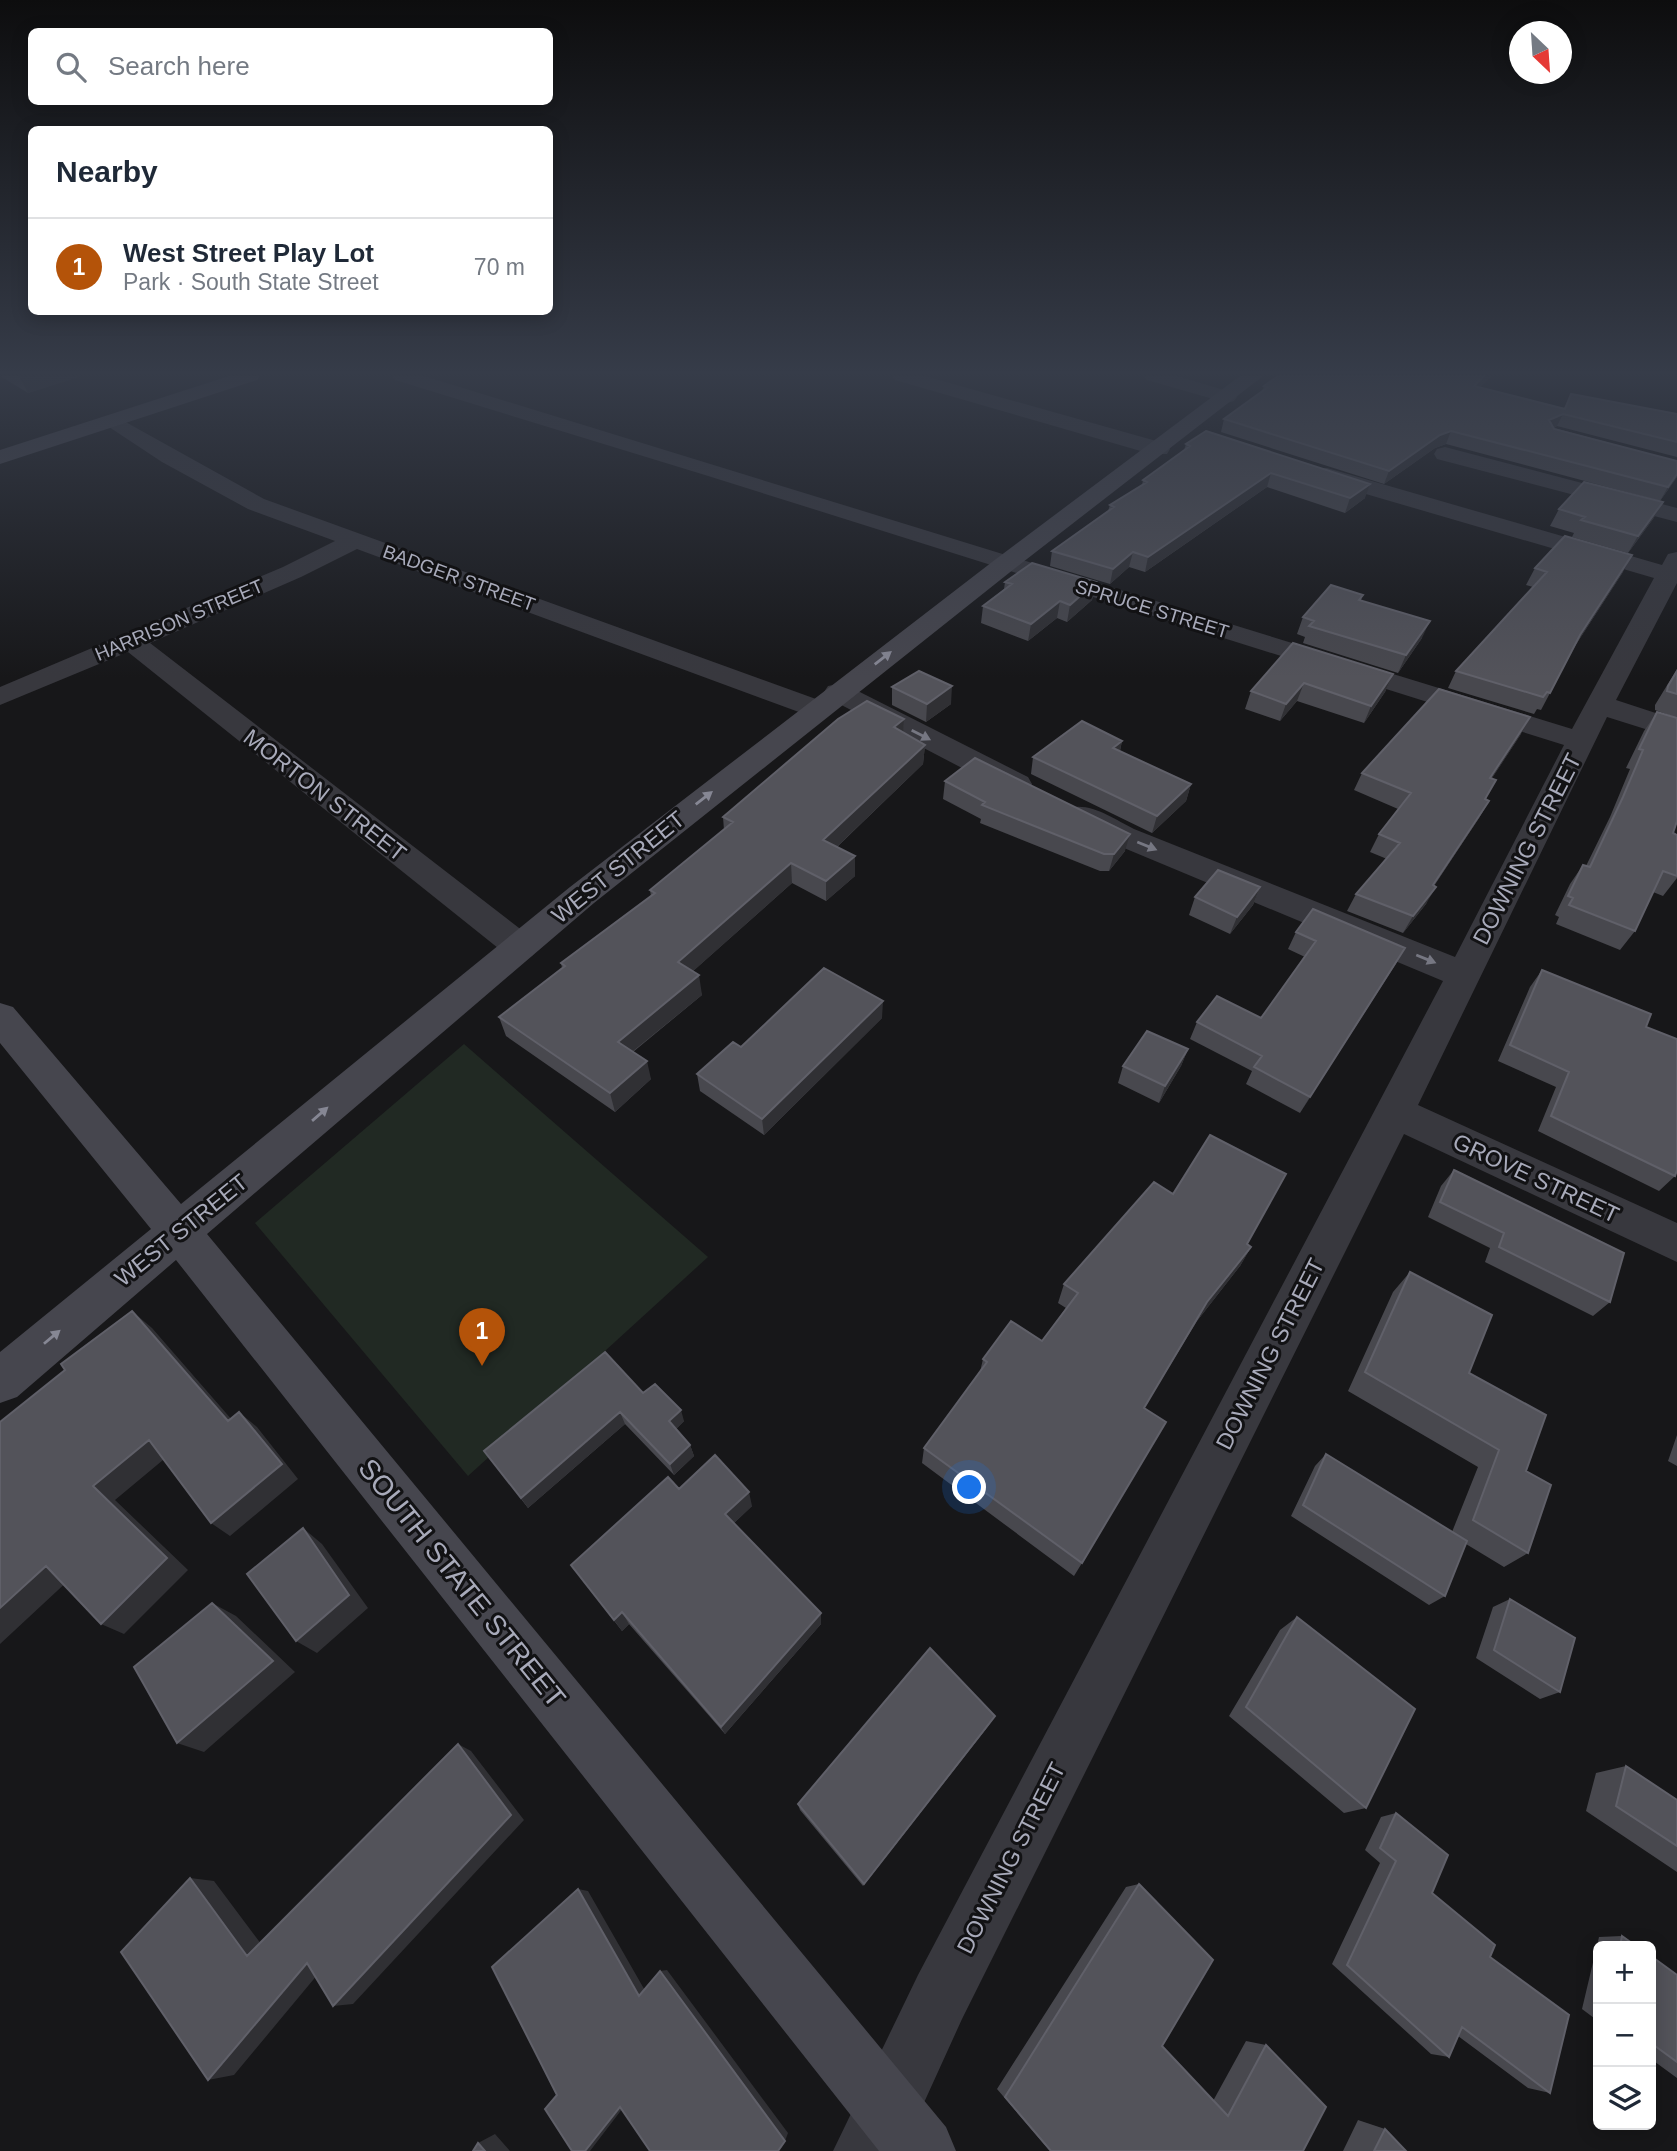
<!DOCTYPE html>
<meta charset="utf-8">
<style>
:root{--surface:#fff;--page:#f2f2f3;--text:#1f2937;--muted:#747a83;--line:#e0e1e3;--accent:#b45309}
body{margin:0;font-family:Arial,sans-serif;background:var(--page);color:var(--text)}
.controls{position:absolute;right:21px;bottom:21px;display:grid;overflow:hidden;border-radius:10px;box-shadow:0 4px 18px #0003}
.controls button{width:63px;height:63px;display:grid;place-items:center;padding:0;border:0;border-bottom:2px solid var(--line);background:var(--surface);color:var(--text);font:35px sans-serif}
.compass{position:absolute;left:1509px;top:21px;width:63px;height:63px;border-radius:50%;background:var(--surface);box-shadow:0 4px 18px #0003;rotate:155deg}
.you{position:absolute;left:970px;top:1488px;width:24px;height:24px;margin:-18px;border:5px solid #fff;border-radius:50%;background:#1a73e8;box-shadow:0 0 0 10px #1a73e833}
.badge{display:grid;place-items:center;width:46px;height:46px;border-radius:50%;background:var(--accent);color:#fff;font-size:23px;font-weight:700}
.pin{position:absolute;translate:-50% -58px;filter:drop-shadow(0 2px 4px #0008)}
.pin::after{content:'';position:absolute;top:37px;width:24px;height:21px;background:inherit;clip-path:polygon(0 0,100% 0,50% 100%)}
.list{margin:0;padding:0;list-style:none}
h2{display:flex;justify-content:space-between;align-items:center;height:91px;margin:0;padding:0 28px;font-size:30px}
h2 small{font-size:23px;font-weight:400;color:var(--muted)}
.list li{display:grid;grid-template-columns:46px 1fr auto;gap:21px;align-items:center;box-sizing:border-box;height:98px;padding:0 28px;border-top:2px solid var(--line)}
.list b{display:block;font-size:26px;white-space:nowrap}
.list p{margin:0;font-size:23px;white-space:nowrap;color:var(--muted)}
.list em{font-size:23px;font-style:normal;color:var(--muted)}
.icon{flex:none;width:38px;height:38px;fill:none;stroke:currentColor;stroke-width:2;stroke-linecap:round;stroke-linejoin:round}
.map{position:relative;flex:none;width:1677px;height:2151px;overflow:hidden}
.search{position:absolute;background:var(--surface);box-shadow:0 4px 18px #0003;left:28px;top:28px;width:525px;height:77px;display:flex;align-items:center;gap:18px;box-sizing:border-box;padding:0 24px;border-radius:10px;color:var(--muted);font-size:26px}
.panel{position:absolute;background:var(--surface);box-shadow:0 4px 18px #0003;left:28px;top:126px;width:525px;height:189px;border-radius:10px}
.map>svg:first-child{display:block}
</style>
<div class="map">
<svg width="1677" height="2151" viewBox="0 0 1677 2151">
<rect width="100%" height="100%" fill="#171719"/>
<!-- green -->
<path fill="#212923" d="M 464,1044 L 708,1257 L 468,1476 L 255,1223 Z"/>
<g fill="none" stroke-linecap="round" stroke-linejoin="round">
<!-- street -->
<path fill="#38383e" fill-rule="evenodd" d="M 392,376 L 424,376 L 1572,729 L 1654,578 L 1311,478 L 1308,473 L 1311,468 L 1327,468 L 1662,565 L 1668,554 L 1677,552 L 1677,583 L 1616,700 L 1677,720 L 1677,739 L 1607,717 L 1418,1105 L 1677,1223 L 1677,1262 L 1404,1134 L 962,2019 L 902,2151 L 833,2151 L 918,1975 L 1443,981 L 1112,843 L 1069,822 L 1064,815 L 1069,808 C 1091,802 1114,819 1134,829 L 1455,957 L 1564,745 L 705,475 L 395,380 Z
M 892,376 L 925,376 L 1167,444 L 1170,449 L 1167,454 L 1151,454 L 895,380 Z
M 1144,376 L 1177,376 L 1234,393 L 1237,397 L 1234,401 L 1227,403 L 1147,380 Z
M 113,415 L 264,499 L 827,703 L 831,709 L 827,715 L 817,718 L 807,715 L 357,549 L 301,577 L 150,643 L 532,938 L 538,947 L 532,956 L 520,960 L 508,956 L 128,652 L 0,705 L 0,687 L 283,567 L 335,541 L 248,509 L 162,462 L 106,425 L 103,421 L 106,417 Z
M 1445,447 L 1677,508 L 1677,522 L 1437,459 L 1434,454 L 1437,449 Z
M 838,684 L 848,686 L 1028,777 L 1032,784 L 1028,791 L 1017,794 L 1006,791 L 828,698 L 824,692 L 828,686 Z"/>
<!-- secondary -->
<path fill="#46464e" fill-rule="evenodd" d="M 229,376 L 260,376 L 257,380 L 0,464 L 0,450 Z
M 1240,376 L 1263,376 L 1014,569 L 594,903 L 207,1234 L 946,2127 L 956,2151 L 879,2151 L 176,1260 L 17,1397 L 0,1403 L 0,1352 L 151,1229 L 0,1043 L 0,1003 L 13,1007 L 181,1204 L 570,887 L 996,559 Z"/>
</g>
<!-- wall -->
<path fill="#48484e" d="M 0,376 L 81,376 L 28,393 Z
M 1278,376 L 1491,376 L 1480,387 L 1564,408 L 1571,394 L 1677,414 L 1677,457 L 1557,426 L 1554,428 L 1677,461 L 1677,477 L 1660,501 L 1446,444 L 1435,448 L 1384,484 L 1221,432 L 1224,419 L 1262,391 L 1264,386 Z
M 1186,444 L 1365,498 L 1345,513 L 1267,487 L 1145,572 L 1129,567 L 1110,584 L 1050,566 L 1052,551 L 1108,511 L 1110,505 L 1142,485 L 1143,480 L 1184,450 Z
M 1663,502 L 1653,519 L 1628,553 L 1572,537 L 1574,533 L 1550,526 L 1559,509 Z
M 1535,568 L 1623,572 L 1575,646 L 1541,710 L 1537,709 L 1534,714 L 1448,688 L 1456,671 L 1533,587 L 1526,585 Z
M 1005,582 L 1096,582 L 1092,600 L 1067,622 L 1057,618 L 1028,641 L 981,623 L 983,606 L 1004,589 Z
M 1363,595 L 1361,600 L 1422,638 L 1398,673 L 1303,643 L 1305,637 L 1297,634 L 1303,617 Z
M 1293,643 L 1393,674 L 1385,692 L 1364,723 L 1297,701 L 1280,721 L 1245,709 L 1251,691 Z
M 1677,669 L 1677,718 L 1655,710 L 1655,705 Z
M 892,687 L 951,704 L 926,722 L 892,705 Z
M 1657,712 L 1673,833 L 1677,835 L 1677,878 L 1663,896 L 1653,892 L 1635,931 L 1620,950 L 1556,924 L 1559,917 L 1555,915 L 1570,884 L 1583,865 L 1586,866 L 1610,817 L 1630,769 L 1626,768 L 1644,731 Z
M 904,719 L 903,732 L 925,745 L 923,764 L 837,847 L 855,856 L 855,876 L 826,901 L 792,883 L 693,971 L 702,995 L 633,1052 L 651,1079 L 615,1112 L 506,1036 L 499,1017 L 562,968 L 561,963 L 651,896 L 650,890 L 724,830 L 723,817 Z
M 1521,734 L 1492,778 L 1485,799 L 1489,801 L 1479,818 L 1434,886 L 1426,904 L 1403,933 L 1347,911 L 1356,894 L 1387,859 L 1370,852 L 1379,834 L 1398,809 L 1354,790 L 1362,773 Z
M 1122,741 L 1120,751 L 1191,784 L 1186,801 L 1152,833 L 1031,774 L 1033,757 Z
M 945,781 L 1125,851 L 1109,871 L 1100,871 L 980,823 L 981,819 L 943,799 Z
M 1260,887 L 1253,905 L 1230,934 L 1189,915 L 1195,897 Z
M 1296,932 L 1405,948 L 1395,965 L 1300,1113 L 1246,1084 L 1252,1071 L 1190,1039 L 1197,1022 L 1261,1018 L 1305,957 L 1288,949 Z
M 1542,970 L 1675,1176 L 1659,1191 L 1538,1131 L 1556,1087 L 1498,1061 L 1530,987 Z
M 882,1018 L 764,1135 L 700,1091 L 697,1074 L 741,1047 Z
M 1188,1049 L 1181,1066 L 1159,1103 L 1118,1083 L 1123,1066 Z
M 1454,1170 L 1610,1302 L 1593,1316 L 1485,1262 L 1490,1248 L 1428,1217 L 1441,1186 Z
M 1247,1244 L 1251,1247 L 1240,1266 L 1197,1321 L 1144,1408 L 1082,1563 L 1074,1576 L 922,1463 L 924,1448 L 980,1372 L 983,1359 L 1042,1341 L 1066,1308 L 1058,1303 L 1064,1284 Z
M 1410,1272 L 1526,1471 L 1528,1553 L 1504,1567 L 1466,1544 L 1445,1596 L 1429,1605 L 1291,1516 L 1315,1466 L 1326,1454 L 1452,1532 L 1478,1467 L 1348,1391 L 1393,1292 Z
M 643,1393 L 684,1421 L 676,1429 L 690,1445 L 694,1456 L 674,1475 L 625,1424 L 528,1508 L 484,1451 Z
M 1677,1435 L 1677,1466 L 1668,1461 Z
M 679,1489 L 752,1506 L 734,1523 L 821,1624 L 725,1734 L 629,1624 L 622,1631 L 571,1565 Z
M 1510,1599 L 1560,1692 L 1540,1699 L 1476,1658 L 1493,1607 Z
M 1297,1617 L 1366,1808 L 1344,1813 L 1229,1716 L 1280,1630 Z
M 989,1725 L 863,1886 L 800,1810 L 798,1804 Z
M 1626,1766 L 1677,1800 L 1677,1872 L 1586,1811 L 1596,1773 Z
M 1396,1813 L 1432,1893 L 1490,1957 L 1550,2093 L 1528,2088 L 1458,2036 L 1449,2057 L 1431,2054 L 1332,1964 L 1380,1863 L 1365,1850 L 1381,1817 Z
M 1139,1884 L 1162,2046 L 1213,2101 L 1246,2041 L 1266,2045 L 1303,2151 L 1050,2151 L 997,2089 L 1126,1887 Z
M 1622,1936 L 1636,1946 L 1598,1946 L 1598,2021 L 1582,2009 L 1599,1937 Z
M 1651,1956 L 1677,1975 L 1677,2078 L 1651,2059 Z
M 1358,2120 L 1385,2129 L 1406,2151 L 1343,2151 Z"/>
<!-- shaded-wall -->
<path fill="#303034" d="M 19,376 L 81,376 L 28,393 Z
M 1484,376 L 1491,376 L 1469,399 L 1474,386 Z
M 1563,414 L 1557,426 L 1543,433 L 1549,420 Z
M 1451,431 L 1446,444 L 1435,448 L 1384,484 L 1389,471 L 1440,435 Z
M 1271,473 L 1267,487 L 1145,572 L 1148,557 Z
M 1677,474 L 1677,477 L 1660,501 L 1668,487 Z
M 1370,484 L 1365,498 L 1345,513 L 1350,498 Z
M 1663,502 L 1653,519 L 1628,553 L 1638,536 Z
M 1133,552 L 1129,567 L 1110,584 L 1113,569 Z
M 1632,555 L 1623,572 L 1571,652 L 1580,635 Z
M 1096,582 L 1092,600 L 1067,622 L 1070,605 Z
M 1060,601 L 1057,618 L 1028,641 L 1031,624 Z
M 1430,621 L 1422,638 L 1398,673 L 1406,655 Z
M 1393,674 L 1385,692 L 1364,723 L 1371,706 Z
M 1304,683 L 1297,701 L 1280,721 L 1286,704 Z
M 952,686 L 951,704 L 926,722 L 927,704 Z
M 1530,717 L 1521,734 L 1481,795 L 1490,778 Z
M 904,719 L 903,739 L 894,727 Z
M 1122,741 L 1118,759 L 1113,748 Z
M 925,745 L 923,764 L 824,859 L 823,840 Z
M 1191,784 L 1186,801 L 1152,833 L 1157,816 Z
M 1489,801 L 1479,818 L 1423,902 L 1433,885 Z
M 1130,834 L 1125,851 L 1109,871 L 1114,854 Z
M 855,856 L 855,876 L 826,901 L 826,881 Z
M 791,863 L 792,883 L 682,981 L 678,962 Z
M 1260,887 L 1253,905 L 1230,934 L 1237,917 Z
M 1436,887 L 1426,904 L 1403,933 L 1413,916 Z
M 1405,948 L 1395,965 L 1300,1113 L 1310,1097 Z
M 699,975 L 702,995 L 622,1060 L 618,1042 Z
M 883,1001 L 882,1018 L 764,1135 L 762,1119 Z
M 1188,1049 L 1181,1066 L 1159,1103 L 1165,1086 Z
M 647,1061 L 651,1079 L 615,1112 L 610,1093 Z
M 1251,1247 L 1240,1266 L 1197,1321 L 1207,1302 Z
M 132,1311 L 152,1328 L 246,1436 L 228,1421 Z
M 681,1410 L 684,1421 L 672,1433 L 669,1421 Z
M 239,1412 L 257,1427 L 298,1479 L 230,1536 L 211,1523 Z
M 620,1412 L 625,1424 L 528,1508 L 521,1498 Z
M 149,1440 L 169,1455 L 115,1500 L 188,1570 L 124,1634 L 101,1624 L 93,1486 Z
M 690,1445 L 694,1456 L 674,1475 L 670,1464 Z
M 749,1492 L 752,1506 L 729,1528 L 725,1514 Z
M 303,1528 L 322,1544 L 368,1608 L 317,1653 L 296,1641 Z
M 46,1566 L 71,1578 L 0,1644 L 0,1608 Z
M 212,1603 L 236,1616 L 295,1672 L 204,1752 L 177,1743 Z
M 622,1612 L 629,1624 L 622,1631 L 614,1620 Z
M 821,1613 L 821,1624 L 725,1734 L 721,1727 Z
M 995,1716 L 989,1725 L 863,1886 L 864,1884 Z
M 458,1744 L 471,1751 L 524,1820 L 353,2004 L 333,2006 Z
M 190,1878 L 214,1881 L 270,1956 L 247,1956 Z
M 578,1889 L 588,1891 L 647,1994 L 639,1996 Z
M 328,1962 L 234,2075 L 208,2080 L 307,1963 Z
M 667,1970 L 788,2133 L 785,2141 L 660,1971 Z
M 629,2100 L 590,2151 L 585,2151 L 620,2107 Z
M 495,2134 L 510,2151 L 485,2151 L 478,2143 Z"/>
<!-- building -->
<path fill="#53535a" stroke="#606069" stroke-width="2" d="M 1278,376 L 1484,376 L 1474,386 L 1565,409 L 1571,394 L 1677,414 L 1677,442 L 1563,414 L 1549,420 L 1554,429 L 1677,461 L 1677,474 L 1668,487 L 1451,431 L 1440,435 L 1389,471 L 1224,419 L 1268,387 L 1264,386 Z
M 1206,431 L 1370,484 L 1350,498 L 1271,473 L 1148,557 L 1133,552 L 1113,569 L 1052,551 L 1114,507 L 1110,505 L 1147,482 L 1143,480 L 1190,446 L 1186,444 Z
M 1584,482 L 1663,502 L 1638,536 L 1581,520 L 1585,517 L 1559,509 Z
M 1565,536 L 1632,555 L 1580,635 L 1550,693 L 1547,692 L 1543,697 L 1456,671 L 1547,572 L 1535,568 Z
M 1032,563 L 1096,582 L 1070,605 L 1060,601 L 1031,624 L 983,606 L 1012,584 L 1005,582 Z
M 1331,585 L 1363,595 L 1359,600 L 1430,621 L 1406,655 L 1309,626 L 1314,621 L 1303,617 Z
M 1293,643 L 1393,674 L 1371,706 L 1304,683 L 1286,704 L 1251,691 Z
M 919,671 L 952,686 L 927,704 L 892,687 Z
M 1677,671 L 1677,694 L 1667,691 L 1668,686 Z
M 1439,689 L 1530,717 L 1490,778 L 1496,780 L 1485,799 L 1489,801 L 1433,885 L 1436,887 L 1413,916 L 1356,894 L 1400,843 L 1379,834 L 1411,793 L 1362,773 Z
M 867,701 L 904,719 L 894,727 L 925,745 L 823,840 L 855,856 L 826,881 L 791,863 L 678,962 L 699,975 L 618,1042 L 647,1061 L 610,1093 L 499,1017 L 565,966 L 561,963 L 655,893 L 650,890 L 733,822 L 723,817 L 838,719 Z
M 1657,712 L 1677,718 L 1677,821 L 1673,833 L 1677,835 L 1677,876 L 1663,871 L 1635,931 L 1569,905 L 1573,898 L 1568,896 L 1583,865 L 1590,867 L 1623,797 L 1643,750 L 1639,749 Z
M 1082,721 L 1122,741 L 1113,748 L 1191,784 L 1157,816 L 1033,757 Z
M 975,758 L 1130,834 L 1114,854 L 1104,854 L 982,805 L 985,802 L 945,781 Z
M 1218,870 L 1260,887 L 1237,917 L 1195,897 Z
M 1313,909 L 1405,948 L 1310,1097 L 1254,1067 L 1262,1056 L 1197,1022 L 1217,996 L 1261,1018 L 1316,941 L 1296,932 Z
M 824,968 L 883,1001 L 762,1119 L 697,1074 L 733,1042 L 741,1047 Z
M 1542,970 L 1651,1014 L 1646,1027 L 1677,1039 L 1677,1170 L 1675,1176 L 1551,1116 L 1569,1072 L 1510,1045 Z
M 1147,1031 L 1188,1049 L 1165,1086 L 1123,1066 Z
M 1210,1135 L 1286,1174 L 1247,1244 L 1251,1247 L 1207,1302 L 1144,1408 L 1166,1422 L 1082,1563 L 924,1448 L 987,1362 L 983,1359 L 1011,1321 L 1042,1341 L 1078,1293 L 1064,1284 L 1154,1182 L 1173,1194 Z
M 1454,1170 L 1624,1253 L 1610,1302 L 1499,1247 L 1504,1233 L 1440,1202 Z
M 1410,1272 L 1492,1315 L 1469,1373 L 1546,1415 L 1526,1471 L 1551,1485 L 1528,1553 L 1473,1520 L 1499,1450 L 1365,1372 Z
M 132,1311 L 228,1421 L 239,1412 L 282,1464 L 211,1523 L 149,1440 L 93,1486 L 167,1558 L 101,1624 L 46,1566 L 0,1608 L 0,1422 L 65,1370 L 61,1364 Z
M 605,1352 L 643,1393 L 655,1384 L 681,1410 L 669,1421 L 690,1445 L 670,1464 L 620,1412 L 521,1498 L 484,1451 Z
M 1326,1454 L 1467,1541 L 1445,1596 L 1303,1505 Z
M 715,1455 L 749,1492 L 725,1514 L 821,1613 L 721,1727 L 622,1612 L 614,1620 L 571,1565 L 668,1477 L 679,1489 Z
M 303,1528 L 349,1595 L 296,1641 L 247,1574 Z
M 1510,1599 L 1575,1638 L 1560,1692 L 1494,1650 Z
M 212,1603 L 273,1661 L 177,1743 L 134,1667 Z
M 1297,1617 L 1415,1709 L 1366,1808 L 1246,1707 Z
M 930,1648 L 995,1716 L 864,1884 L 798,1804 Z
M 458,1744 L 511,1815 L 333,2006 L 307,1963 L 208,2080 L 121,1952 L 190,1878 L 247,1956 Z
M 1626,1766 L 1677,1800 L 1677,1846 L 1616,1806 Z
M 1396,1813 L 1448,1855 L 1432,1893 L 1495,1945 L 1490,1957 L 1569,2015 L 1550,2093 L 1462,2027 L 1449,2057 L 1347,1965 L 1396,1861 L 1380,1848 Z
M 1139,1884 L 1213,1960 L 1162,2046 L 1228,2116 L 1266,2045 L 1326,2107 L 1303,2151 L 1051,2151 L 1005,2097 Z
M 578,1889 L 639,1996 L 660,1971 L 785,2141 L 778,2151 L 650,2151 L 620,2107 L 585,2151 L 572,2151 L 545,2109 L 557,2095 L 492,1967 Z
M 1622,1936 L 1636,1946 L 1620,1946 Z
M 1651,1956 L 1677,1975 L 1677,2062 L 1651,2043 Z
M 1385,2129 L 1406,2151 L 1374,2151 Z
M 478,2143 L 485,2151 L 473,2151 Z"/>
<!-- one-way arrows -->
<defs><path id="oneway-solid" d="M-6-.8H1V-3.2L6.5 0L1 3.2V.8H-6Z" transform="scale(1.75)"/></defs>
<g fill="#868794">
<use href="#oneway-solid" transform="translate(883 658) rotate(-38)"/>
<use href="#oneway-solid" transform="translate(704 798) rotate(-38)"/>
<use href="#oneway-solid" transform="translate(320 1114) rotate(-41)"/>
<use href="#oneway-solid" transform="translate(52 1337) rotate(-40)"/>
</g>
<g fill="#767782">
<use href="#oneway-solid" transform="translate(921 735) rotate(27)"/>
<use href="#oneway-solid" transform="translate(1147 846) rotate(22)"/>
<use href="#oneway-solid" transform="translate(1426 959) rotate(22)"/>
</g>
<!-- sky -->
<linearGradient id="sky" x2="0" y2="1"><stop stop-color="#0d0d0e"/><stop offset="0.55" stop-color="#363c49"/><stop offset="1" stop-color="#363c49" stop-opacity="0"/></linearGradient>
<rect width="1677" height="678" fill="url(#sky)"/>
<g text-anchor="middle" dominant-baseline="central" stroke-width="6" stroke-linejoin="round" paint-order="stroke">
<!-- far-street labels -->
<g font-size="19" fill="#a8aaba" stroke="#121214">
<text transform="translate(459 578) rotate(20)">BADGER STREET</text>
<text transform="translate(1152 609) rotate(17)">SPRUCE STREET</text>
<text transform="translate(179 620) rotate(-23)">HARRISON STREET</text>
</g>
<!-- street labels -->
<g font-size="23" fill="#a8aaba" stroke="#121214">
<text transform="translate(325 795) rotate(38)">MORTON STREET</text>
<text transform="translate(1527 849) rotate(-63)">DOWNING STREET</text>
<text transform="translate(618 867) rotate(-39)">WEST STREET</text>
<text transform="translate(1536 1178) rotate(25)">GROVE STREET</text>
<text transform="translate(181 1230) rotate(-39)">WEST STREET</text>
<text transform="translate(1270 1354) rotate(-63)">DOWNING STREET</text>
<text transform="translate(1011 1858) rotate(-63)">DOWNING STREET</text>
</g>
<!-- near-street labels -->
<g font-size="28" fill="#a8aaba" stroke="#121214">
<text transform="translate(462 1583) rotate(51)">SOUTH STATE STREET</text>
</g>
</g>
</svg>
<div class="controls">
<button>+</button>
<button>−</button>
<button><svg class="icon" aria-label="layers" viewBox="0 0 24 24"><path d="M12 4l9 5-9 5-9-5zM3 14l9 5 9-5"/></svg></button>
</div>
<svg class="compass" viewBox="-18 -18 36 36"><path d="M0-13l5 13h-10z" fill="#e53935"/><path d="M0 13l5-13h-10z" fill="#747a83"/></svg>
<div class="you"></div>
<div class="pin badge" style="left:482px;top:1366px">1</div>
<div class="search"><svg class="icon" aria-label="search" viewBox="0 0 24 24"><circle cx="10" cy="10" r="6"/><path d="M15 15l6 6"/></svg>Search here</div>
<section class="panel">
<h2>Nearby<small></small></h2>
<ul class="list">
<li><span class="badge">1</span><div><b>West Street Play Lot</b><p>Park · South State Street</p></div><em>70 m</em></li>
</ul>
</section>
</div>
